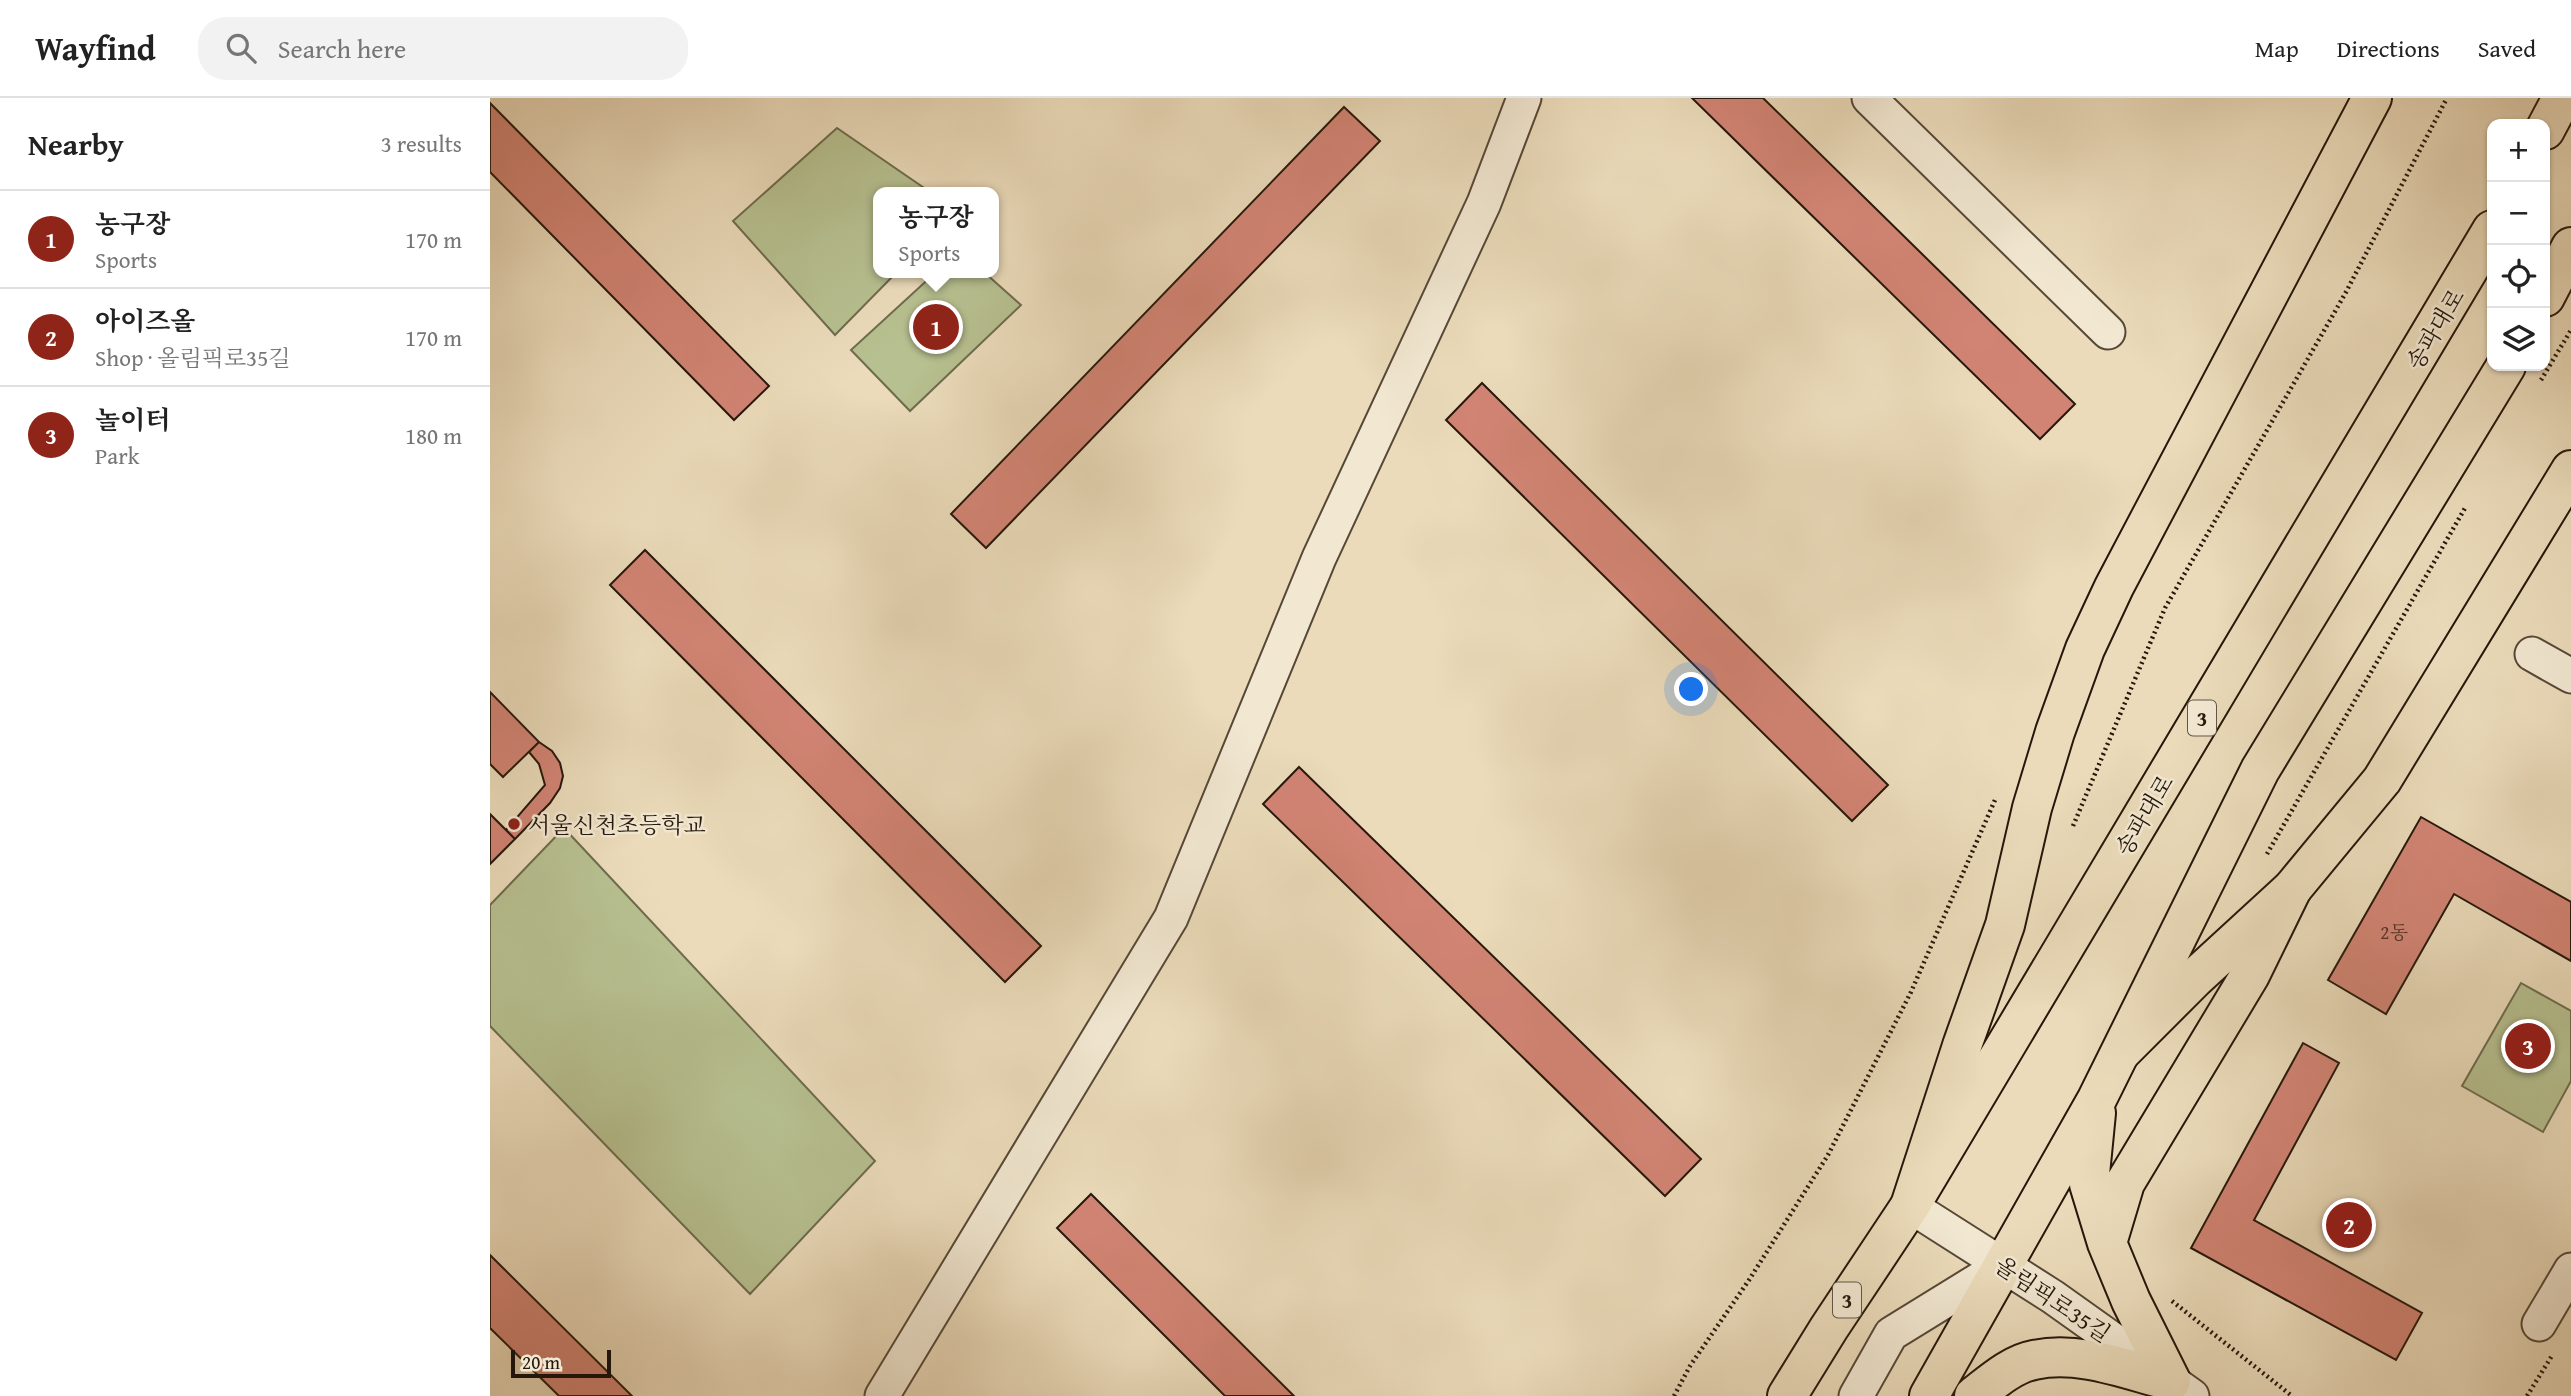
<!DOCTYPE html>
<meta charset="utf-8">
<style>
:root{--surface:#fff;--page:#f2f2f2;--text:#222;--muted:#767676;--line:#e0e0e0;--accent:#8f2418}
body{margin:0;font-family:"Gentium Book Plus","Noto Serif KR",serif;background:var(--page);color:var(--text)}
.controls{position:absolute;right:21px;top:21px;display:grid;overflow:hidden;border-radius:14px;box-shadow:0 2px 5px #0004}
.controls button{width:63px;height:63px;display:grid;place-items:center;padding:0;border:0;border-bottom:2px solid var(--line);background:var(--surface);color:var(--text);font:35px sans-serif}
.scale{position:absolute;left:21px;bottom:18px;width:100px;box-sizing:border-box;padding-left:7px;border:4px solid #25170b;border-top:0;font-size:19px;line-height:24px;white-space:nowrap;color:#25170b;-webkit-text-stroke:5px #f2e8d2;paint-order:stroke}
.you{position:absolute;left:1202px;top:592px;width:24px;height:24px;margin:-18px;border:5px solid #fff;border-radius:50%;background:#1a73e8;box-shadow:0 0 0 10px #1a73e833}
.badge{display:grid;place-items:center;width:46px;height:46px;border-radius:50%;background:var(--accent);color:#fff;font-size:23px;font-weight:700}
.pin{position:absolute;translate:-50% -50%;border:4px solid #fff;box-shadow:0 2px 7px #0006}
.popup{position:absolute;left:383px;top:89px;width:126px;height:91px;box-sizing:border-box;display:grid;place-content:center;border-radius:14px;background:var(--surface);filter:drop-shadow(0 2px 5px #0005);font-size:23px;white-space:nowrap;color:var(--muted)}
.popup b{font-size:26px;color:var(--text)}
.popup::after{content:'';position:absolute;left:50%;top:100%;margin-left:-14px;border:14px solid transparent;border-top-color:var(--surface)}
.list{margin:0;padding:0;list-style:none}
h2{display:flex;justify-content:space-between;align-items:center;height:91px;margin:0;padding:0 28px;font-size:30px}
h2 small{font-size:23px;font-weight:400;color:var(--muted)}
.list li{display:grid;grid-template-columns:46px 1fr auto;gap:21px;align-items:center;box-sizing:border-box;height:98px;padding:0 28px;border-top:2px solid var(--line)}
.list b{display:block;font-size:26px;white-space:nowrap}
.list p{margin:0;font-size:23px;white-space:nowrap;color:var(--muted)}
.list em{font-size:23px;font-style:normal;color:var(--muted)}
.icon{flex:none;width:38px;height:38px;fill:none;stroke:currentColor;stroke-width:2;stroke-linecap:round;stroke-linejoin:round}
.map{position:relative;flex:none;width:2081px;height:1298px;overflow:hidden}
header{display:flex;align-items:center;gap:42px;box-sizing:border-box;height:98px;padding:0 35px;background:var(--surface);border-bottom:2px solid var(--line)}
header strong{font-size:33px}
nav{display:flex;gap:38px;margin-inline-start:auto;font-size:24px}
.search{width:490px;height:63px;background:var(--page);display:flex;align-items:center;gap:18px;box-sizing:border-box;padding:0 24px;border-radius:28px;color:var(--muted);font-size:26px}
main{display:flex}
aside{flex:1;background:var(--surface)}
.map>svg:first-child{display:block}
</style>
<header>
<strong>Wayfind</strong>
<div class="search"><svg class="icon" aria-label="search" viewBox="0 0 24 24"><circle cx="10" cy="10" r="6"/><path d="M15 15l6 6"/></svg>Search here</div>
<nav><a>Map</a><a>Directions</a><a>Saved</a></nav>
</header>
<main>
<aside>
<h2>Nearby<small>3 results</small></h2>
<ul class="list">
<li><span class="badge">1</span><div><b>농구장</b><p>Sports</p></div><em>170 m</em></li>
<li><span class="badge">2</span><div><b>아이즈올</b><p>Shop · 올림픽로35길</p></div><em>170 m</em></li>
<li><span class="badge">3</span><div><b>놀이터</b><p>Park</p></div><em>180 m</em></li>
</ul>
</aside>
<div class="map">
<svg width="2081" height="1298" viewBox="0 0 2081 1298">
<rect width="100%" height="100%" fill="#ebdbba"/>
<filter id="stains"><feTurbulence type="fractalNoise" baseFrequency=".00286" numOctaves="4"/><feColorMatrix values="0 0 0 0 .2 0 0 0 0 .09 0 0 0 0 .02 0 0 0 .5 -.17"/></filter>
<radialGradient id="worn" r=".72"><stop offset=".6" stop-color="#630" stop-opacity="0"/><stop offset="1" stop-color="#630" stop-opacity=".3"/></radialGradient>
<!-- green -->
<path fill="#b7c090" stroke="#6e6c4e" stroke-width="2" d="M 347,30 L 440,94 L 388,94 L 388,175 L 406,175 L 345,237 L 243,123 Z
M 445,175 L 495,175 L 531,207 L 420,313 L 361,252 Z
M 74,730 L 385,1063 L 260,1196 L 0,928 L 0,807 Z
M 2031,885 L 2081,913 L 2081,983 L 2053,1034 L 1972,988 Z"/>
<!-- building -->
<path fill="#d28474" stroke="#25170b" stroke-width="2" d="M 1202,0 L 1273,0 L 1585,306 L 1550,341 Z
M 0,5 L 279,288 L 244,322 L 0,74 Z
M 854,9 L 890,43 L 496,450 L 461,416 Z
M 992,285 L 1398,687 L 1362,723 L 956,322 Z
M 155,452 L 551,848 L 515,884 L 120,487 Z
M 0,594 L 49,644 L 13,679 L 0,666 Z
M 49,644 L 62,653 L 70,665 L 73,678 L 70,690 L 60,705 L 25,741 L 16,732 L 55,687 L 49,666 L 39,654 Z
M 809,669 L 1211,1061 L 1175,1098 L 773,706 Z
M 0,716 L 25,741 L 0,766 Z
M 1931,719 L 2081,804 L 2081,863 L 1964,796 L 1896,916 L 1838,882 Z
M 1813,945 L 1849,965 L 1764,1122 L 1932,1215 L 1906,1262 L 1701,1150 Z
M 601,1096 L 804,1298 L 735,1298 L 567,1130 Z
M 0,1157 L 142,1298 L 69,1298 L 0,1230 Z"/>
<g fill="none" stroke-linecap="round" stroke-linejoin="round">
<defs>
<path id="minor" d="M 1379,0 L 1618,234
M 2042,556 L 2081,578
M 1420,1108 L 1563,1199 L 1702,1298
M 2049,1226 L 2081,1172
M 392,1298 L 681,820 L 829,460 L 994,105 L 1034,0
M 1366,1298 L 1401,1236 L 1513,1167"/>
<path id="major" d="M 2055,32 L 2072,0
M 2055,199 L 2081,149
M 1606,1015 L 1599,1086 L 1617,1145 L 1641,1203 L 1681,1283
M 1617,1145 L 1635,1085 L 1760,877 L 1802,791
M 1297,1298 L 1339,1230 L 1420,1108 L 2002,132
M 1439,1298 L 1607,1001 L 1770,672 L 2016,268
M 1484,1298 C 1501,1285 1522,1266 1544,1262 C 1589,1252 1637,1272 1681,1283"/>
<path id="highway" d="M 1631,954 L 1705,880 L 1802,791 L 1892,682 L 2081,372
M 1420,1108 L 1473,945 L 1515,827 L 1542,710 L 1565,634 L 1595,551 L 1624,489 L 1882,0"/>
</defs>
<!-- minor casing -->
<use href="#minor" stroke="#564837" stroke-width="37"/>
<!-- major casing -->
<use href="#major" stroke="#25170b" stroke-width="42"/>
<!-- highway casing -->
<use href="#highway" stroke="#25170b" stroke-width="42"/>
<!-- path -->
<path stroke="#25170b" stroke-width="4.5" stroke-dasharray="2 3.5" stroke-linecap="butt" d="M 2051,282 L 2081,232
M 1583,728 L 1675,510 L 1855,196 L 1957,0
M 1777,756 L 1975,410
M 1682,1203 L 1802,1298
M 1184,1298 L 1200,1268 L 1259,1182 L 1338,1057 L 1421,894 L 1505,702
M 2037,1298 L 2063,1256"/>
<!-- minor -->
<use href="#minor" stroke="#f2e8d2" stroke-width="33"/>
<!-- major -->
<use href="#major" stroke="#ebdbba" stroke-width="38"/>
<!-- highway -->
<use href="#highway" stroke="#ebdbba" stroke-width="38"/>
</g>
<!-- markers -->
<circle fill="#8f2418" stroke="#f2e8d2" stroke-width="2.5" cx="24" cy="726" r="7"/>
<g text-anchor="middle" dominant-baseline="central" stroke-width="5" stroke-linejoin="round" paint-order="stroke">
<!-- number labels -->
<g font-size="19" fill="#503225">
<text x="1904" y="834">2동</text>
</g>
<!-- shield labels -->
<g fill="#f2e8d2" stroke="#625647" stroke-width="2">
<rect x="1698" y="602.5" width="28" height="35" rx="5"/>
<rect x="1343" y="1184.5" width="28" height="35" rx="5"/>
</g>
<g font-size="21" font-weight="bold" fill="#25170b">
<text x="1712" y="620">3</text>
<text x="1357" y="1202">3</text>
</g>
<!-- street labels -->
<g font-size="23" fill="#25170b" stroke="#f2e8d2">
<text transform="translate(1945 231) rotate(-59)">송파대로</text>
<text transform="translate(1654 717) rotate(-59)">송파대로</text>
<text transform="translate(1563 1201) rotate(34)">올림픽로35길</text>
</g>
<!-- poi labels -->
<g font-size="23" fill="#25170b" stroke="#f2e8d2" text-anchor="start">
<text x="38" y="726">서울신천초등학교</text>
</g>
</g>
<rect width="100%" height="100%" filter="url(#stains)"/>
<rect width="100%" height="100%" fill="url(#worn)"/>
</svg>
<div class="controls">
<button>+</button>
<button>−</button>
<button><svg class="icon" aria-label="locate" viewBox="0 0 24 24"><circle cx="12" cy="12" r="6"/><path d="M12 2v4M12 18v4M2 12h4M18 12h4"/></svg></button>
<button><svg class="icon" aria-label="layers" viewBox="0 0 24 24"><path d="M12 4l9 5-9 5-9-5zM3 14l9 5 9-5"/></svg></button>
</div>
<div class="scale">20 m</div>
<div class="you"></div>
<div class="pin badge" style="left:446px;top:229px">1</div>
<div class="popup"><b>농구장</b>Sports</div>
<div class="pin badge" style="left:1859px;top:1127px">2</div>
<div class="pin badge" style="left:2038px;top:948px">3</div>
</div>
</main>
